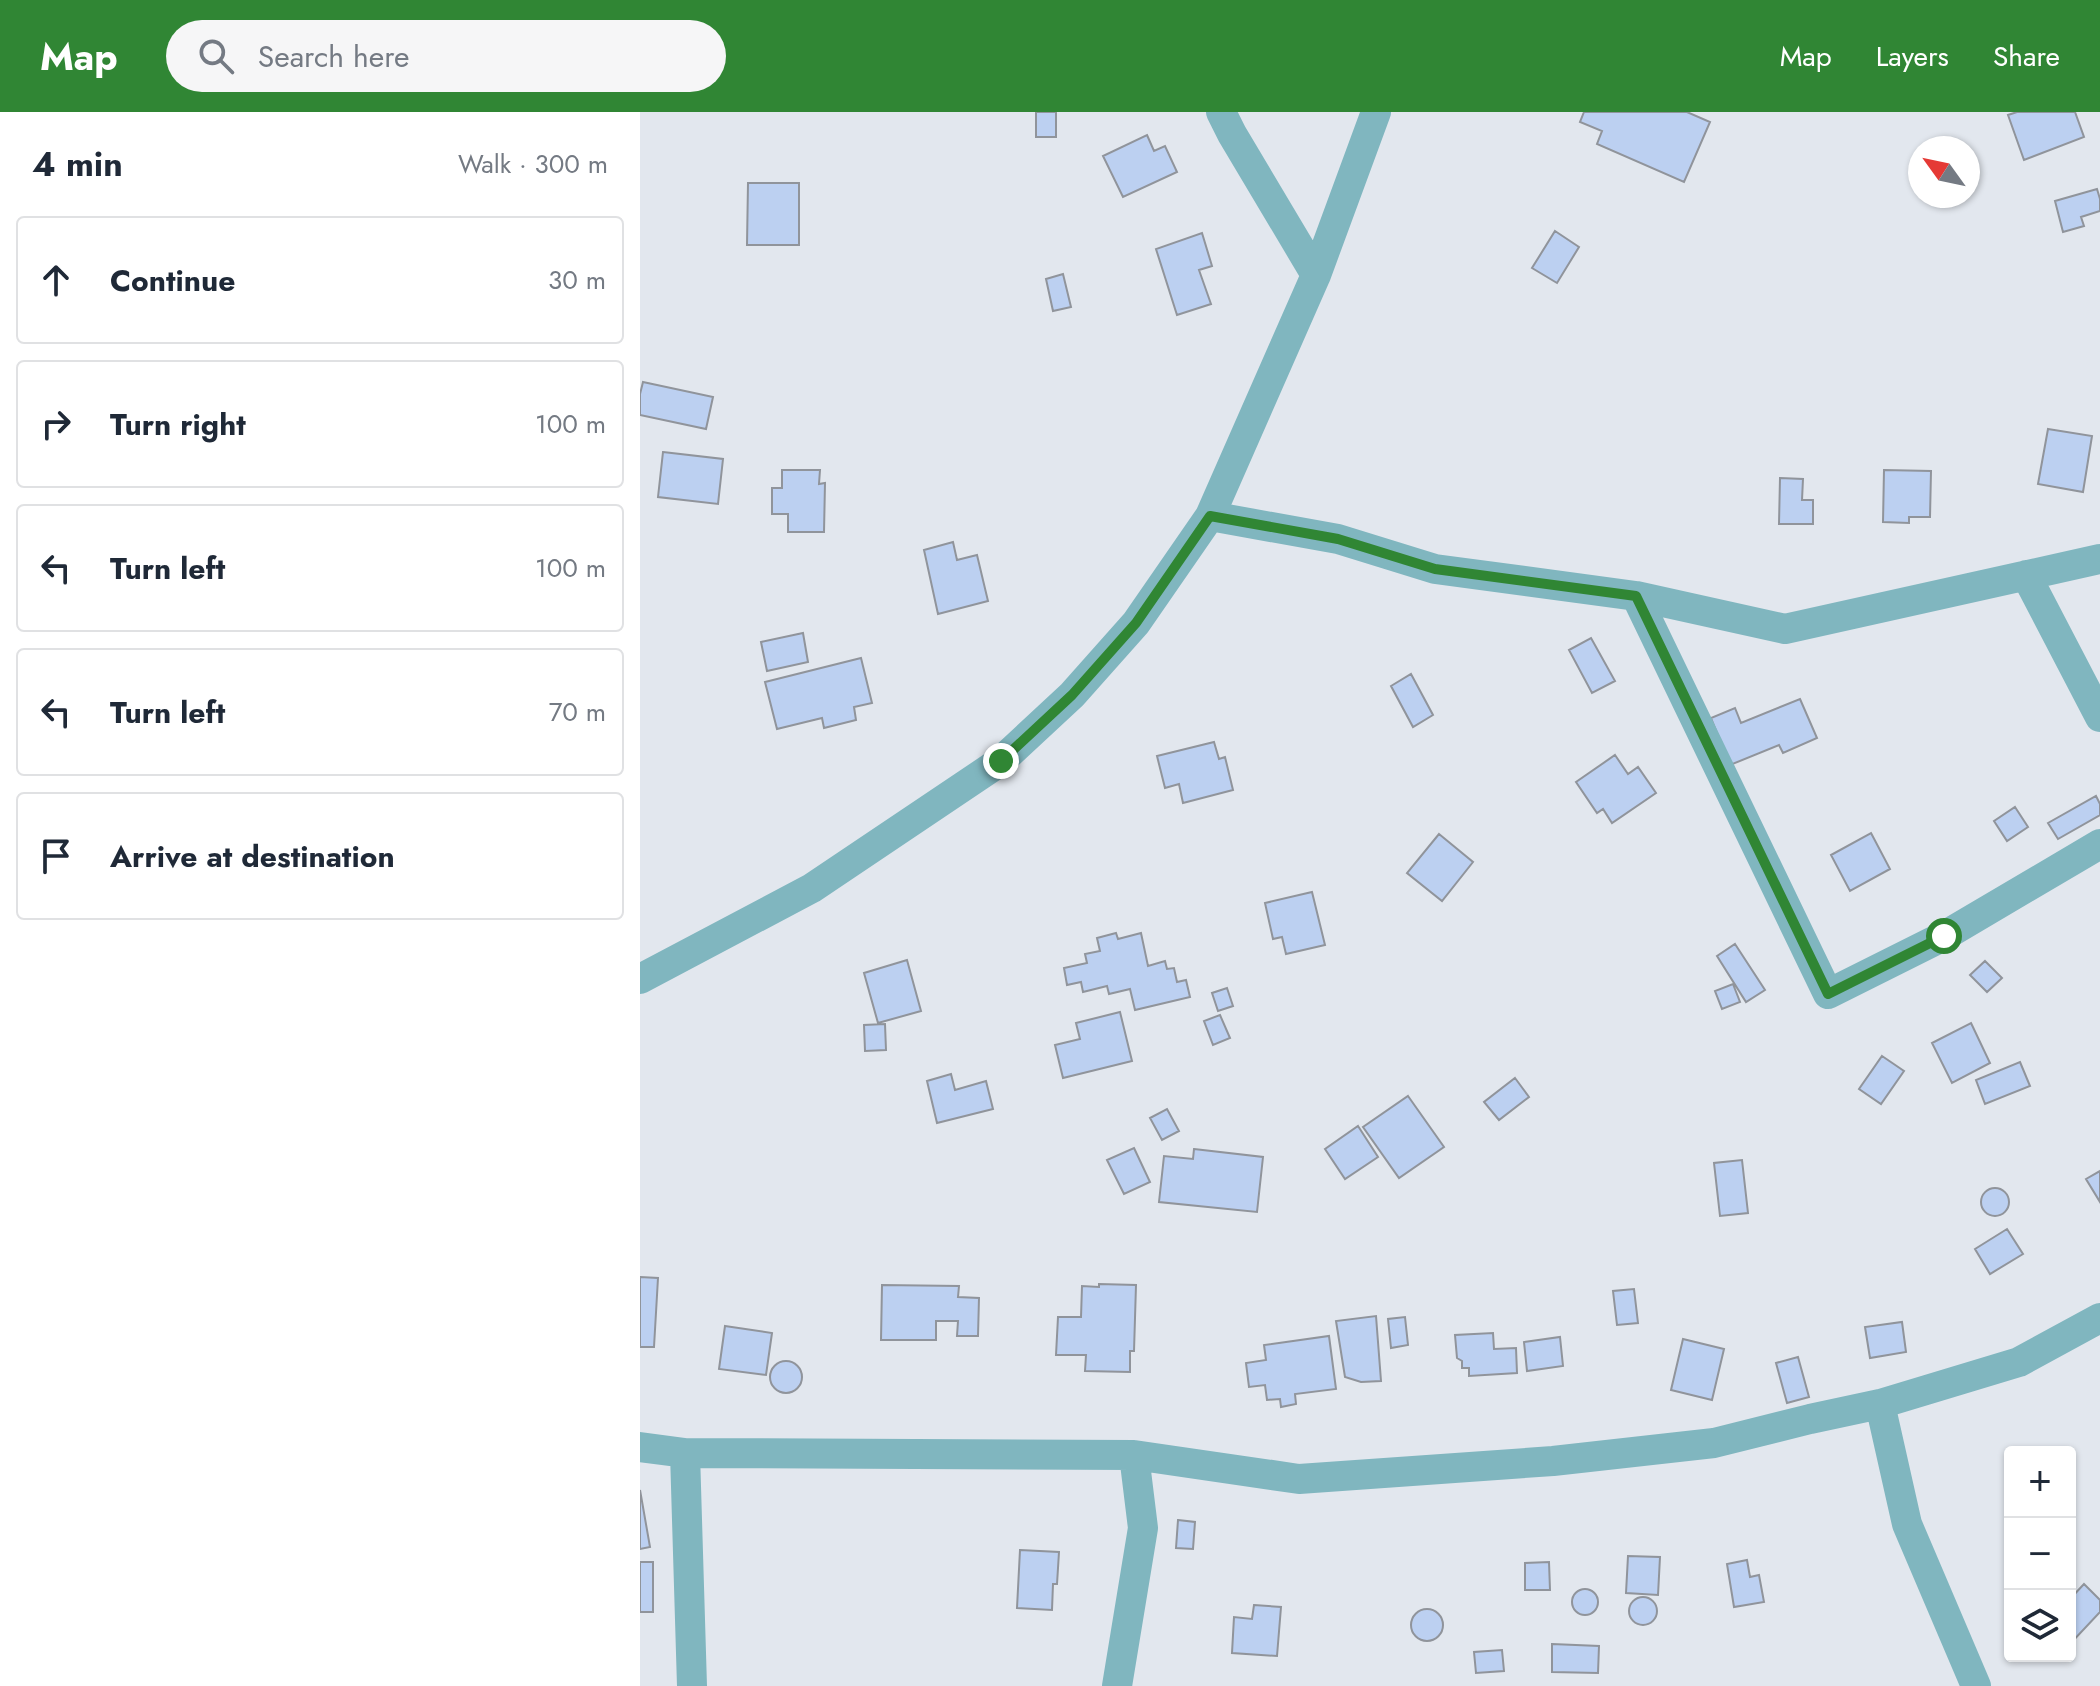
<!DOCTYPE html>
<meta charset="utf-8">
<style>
:root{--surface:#fff;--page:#f6f6f7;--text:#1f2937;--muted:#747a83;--line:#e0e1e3;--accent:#308634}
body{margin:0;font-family:Jost,sans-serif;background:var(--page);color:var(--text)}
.controls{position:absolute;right:24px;bottom:24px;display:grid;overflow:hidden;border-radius:8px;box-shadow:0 2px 6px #0004}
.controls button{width:72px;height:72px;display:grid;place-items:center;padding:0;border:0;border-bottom:2px solid var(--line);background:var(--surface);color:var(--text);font:40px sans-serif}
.compass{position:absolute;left:1268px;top:24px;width:72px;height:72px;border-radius:50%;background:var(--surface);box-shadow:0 2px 6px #0004;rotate:303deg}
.stop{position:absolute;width:24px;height:24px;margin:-18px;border:6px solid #308634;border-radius:50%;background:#fff}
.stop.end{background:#308634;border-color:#fff;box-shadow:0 2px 8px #0008}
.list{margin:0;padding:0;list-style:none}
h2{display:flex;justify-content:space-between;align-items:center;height:104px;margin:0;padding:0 32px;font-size:34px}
h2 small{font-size:26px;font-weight:400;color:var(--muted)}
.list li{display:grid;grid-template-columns:52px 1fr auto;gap:24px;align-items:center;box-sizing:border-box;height:128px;margin:0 16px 16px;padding:0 16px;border:2px solid var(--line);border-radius:8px}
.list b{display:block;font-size:30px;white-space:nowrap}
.list em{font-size:26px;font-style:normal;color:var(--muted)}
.icon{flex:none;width:44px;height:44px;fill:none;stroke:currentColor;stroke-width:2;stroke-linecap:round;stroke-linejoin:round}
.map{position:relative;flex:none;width:1460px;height:1574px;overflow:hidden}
header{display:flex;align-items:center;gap:48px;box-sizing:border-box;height:112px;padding:0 40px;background:var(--accent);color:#fff}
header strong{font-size:38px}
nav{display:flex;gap:44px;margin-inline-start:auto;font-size:28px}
.search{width:560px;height:72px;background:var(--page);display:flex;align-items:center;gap:20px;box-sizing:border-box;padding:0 28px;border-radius:44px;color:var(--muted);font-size:30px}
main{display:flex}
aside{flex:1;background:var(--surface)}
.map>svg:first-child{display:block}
</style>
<header>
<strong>Map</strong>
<div class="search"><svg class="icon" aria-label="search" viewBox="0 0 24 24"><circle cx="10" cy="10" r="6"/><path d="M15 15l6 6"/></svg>Search here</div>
<nav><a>Map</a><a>Layers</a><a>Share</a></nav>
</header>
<main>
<aside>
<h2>4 min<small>Walk · 300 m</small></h2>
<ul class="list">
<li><svg class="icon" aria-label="ahead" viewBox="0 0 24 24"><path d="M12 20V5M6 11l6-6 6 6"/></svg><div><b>Continue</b></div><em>30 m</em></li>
<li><svg class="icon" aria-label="right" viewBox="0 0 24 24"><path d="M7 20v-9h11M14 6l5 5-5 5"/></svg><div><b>Turn right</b></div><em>100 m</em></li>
<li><svg class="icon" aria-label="left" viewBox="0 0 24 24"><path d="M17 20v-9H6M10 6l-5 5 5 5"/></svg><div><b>Turn left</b></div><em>100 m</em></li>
<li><svg class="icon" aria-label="left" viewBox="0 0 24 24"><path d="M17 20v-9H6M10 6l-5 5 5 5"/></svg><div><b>Turn left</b></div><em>70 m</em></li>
<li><svg class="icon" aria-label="arrive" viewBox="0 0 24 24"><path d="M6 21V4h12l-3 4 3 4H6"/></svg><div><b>Arrive at destination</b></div></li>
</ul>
</aside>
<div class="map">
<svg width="1460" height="1574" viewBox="0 0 1460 1574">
<rect width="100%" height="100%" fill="#e2e7ee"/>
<!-- building -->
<path fill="#bcd0f1" stroke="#90949b" stroke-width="2" d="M 396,0 L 416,0 L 416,25 L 396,25 Z
M 944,0 L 1047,0 L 1070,10 L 1044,70 L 957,32 L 962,19 L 940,10 Z
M 1377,0 L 1435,0 L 1444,25 L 1384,48 L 1368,3 Z
M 507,23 L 514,39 L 525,34 L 537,60 L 483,85 L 463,44 Z
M 108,71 L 159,71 L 159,133 L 107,133 Z
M 1457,77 L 1460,87 L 1460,99 L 1441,105 L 1444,114 L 1423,120 L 1415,89 Z
M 915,119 L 939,135 L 917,171 L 892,156 Z
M 562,121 L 572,154 L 559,158 L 571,192 L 537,203 L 516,137 Z
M 423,162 L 431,195 L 413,199 L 406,167 Z
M 3,270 L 73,285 L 66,317 L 0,303 L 0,282 Z
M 1408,317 L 1452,324 L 1443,380 L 1398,372 Z
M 23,340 L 83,347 L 78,392 L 18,385 Z
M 142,358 L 180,358 L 179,372 L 185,371 L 184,420 L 148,420 L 148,402 L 132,402 L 132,376 L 142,376 Z
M 1244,358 L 1291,359 L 1290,405 L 1269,405 L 1269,411 L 1243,410 Z
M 1140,366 L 1163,367 L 1162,388 L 1173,388 L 1173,412 L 1139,412 Z
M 313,430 L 317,448 L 337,443 L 348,489 L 298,502 L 284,438 Z
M 163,521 L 168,550 L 127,559 L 121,530 Z
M 951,526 L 975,569 L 952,581 L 929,538 Z
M 221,546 L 232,591 L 214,595 L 216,608 L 184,616 L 182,606 L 137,617 L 125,570 Z
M 771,562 L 793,603 L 773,615 L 751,574 Z
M 1160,587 L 1177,626 L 1143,641 L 1139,633 L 1090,653 L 1071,606 L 1095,596 L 1101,611 Z
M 574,630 L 579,647 L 585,645 L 593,678 L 543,691 L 539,672 L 525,676 L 517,644 Z
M 975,643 L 988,662 L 998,655 L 1016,681 L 972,711 L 963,697 L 957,701 L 936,670 Z
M 1456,684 L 1460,692 L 1460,703 L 1418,727 L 1408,711 Z
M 1375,695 L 1388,715 L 1367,729 L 1354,709 Z
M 1231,721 L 1250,757 L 1210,779 L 1191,743 Z
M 799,722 L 833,750 L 802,789 L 767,761 Z
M 672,780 L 685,833 L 646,842 L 642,825 L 633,827 L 625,791 Z
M 476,821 L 478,827 L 501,821 L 508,854 L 525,849 L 527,857 L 534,856 L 537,870 L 546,868 L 550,885 L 495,898 L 490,877 L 469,882 L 467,874 L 443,880 L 441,870 L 427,873 L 424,856 L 447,851 L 445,842 L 460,839 L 457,826 Z
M 1095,832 L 1125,878 L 1106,890 L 1077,844 Z
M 267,848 L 281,899 L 238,911 L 224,861 Z
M 1345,849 L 1362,866 L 1347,880 L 1330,863 Z
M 1093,872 L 1100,890 L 1082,897 L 1075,879 Z
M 587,876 L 593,894 L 578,899 L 572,881 Z
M 480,900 L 492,949 L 423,966 L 415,933 L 440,927 L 436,911 Z
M 580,903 L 590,926 L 573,933 L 564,909 Z
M 1331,911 L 1350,951 L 1312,971 L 1292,931 Z
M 245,912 L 246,938 L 225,939 L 224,913 Z
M 1242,944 L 1264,959 L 1241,992 L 1219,977 Z
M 1380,950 L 1390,974 L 1345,992 L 1336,968 Z
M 311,962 L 315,978 L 346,969 L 353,997 L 297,1011 L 287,969 Z
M 875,966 L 889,985 L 859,1008 L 844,990 Z
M 768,984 L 804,1035 L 759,1066 L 723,1015 Z
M 527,997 L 539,1019 L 522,1028 L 510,1006 Z
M 718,1014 L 738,1045 L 705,1067 L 685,1037 Z
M 494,1036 L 510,1070 L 484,1082 L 467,1048 Z
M 554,1037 L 623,1045 L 617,1100 L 519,1090 L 524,1044 L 553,1047 Z
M 1102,1048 L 1108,1101 L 1080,1104 L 1074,1051 Z
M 1460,1059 L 1460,1090 L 1446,1067 Z
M1341 1090a14 14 0 1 1 28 0a14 14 0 1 1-28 0Z
M 1367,1117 L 1383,1142 L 1350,1162 L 1335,1137 Z
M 0,1165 L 18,1166 L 14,1235 L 0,1235 Z
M 459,1172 L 496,1173 L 494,1239 L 490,1239 L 490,1260 L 445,1259 L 446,1243 L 416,1243 L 418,1205 L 441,1205 L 442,1174 L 459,1175 Z
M 242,1173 L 319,1174 L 318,1185 L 339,1186 L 338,1224 L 317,1224 L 318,1209 L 296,1209 L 296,1228 L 241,1228 Z
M 994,1177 L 998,1211 L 977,1213 L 973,1179 Z
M 736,1204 L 741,1269 L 721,1270 L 705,1265 L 696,1209 Z
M 765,1205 L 768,1233 L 751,1236 L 748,1207 Z
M 1262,1210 L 1266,1240 L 1230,1246 L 1225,1215 Z
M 85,1214 L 132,1221 L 126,1263 L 79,1257 Z
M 853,1221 L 854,1237 L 876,1236 L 877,1261 L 829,1264 L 829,1256 L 822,1256 L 822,1249 L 817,1246 L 815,1223 Z
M 689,1224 L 696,1277 L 655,1282 L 656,1292 L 641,1295 L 640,1287 L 627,1288 L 625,1273 L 609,1275 L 606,1251 L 626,1248 L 624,1233 Z
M 920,1225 L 923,1254 L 887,1259 L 884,1230 Z
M 1043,1227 L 1084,1237 L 1072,1288 L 1031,1278 Z
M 1158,1245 L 1169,1285 L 1147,1291 L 1136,1251 Z
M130 1265a16 16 0 1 1 32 0a16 16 0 1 1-32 0Z
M 0,1378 L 10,1435 L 0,1437 Z
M 538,1408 L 555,1410 L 553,1437 L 536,1436 Z
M 380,1438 L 419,1440 L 417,1472 L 413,1472 L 412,1498 L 377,1496 Z
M 988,1444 L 1020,1445 L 1018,1483 L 986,1481 Z
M 1107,1448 L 1110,1465 L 1119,1463 L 1124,1490 L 1094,1495 L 1087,1452 Z
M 0,1450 L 13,1450 L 13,1500 L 0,1500 Z
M 909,1450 L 910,1478 L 885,1478 L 885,1451 Z
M 1444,1472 L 1460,1488 L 1460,1500 L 1430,1532 L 1430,1487 Z
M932 1490a13 13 0 1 1 26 0a13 13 0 1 1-26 0Z
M989 1499a14 14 0 1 1 28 0a14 14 0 1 1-28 0Z
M 614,1493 L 641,1495 L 637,1544 L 592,1541 L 594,1505 L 612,1507 Z
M771 1513a16 16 0 1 1 32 0a16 16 0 1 1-32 0Z
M 912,1532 L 959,1534 L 958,1561 L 912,1560 Z
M 862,1538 L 864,1559 L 836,1561 L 834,1540 Z"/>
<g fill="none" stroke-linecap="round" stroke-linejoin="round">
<!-- street -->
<path stroke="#80b6bf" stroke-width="30" d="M 581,0 L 592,22 L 676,163
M 570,404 L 698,427 L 795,457 L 996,484 L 1145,517 L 1460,447
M 1386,463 L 1460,605
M 996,484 L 1188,882 L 1304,824 L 1460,732
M 0,867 L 172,776 L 361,649 L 432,583 L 496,511 L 570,404 L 676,163 L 736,0
M 1240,1292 L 1267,1412 L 1336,1574
M 0,1335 L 45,1341 L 494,1343 L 659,1367 L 913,1349 L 1074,1331 L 1170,1307 L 1240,1292 L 1379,1250 L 1460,1206
M 45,1341 L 52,1574
M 477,1574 L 503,1416 L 494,1343"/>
</g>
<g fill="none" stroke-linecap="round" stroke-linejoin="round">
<!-- route -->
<path stroke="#308634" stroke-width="10" d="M 361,649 L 432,583 L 496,511 L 570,404 L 698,427 L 795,457 L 996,484 L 1188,882 L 1304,824"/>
</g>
</svg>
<div class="controls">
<button>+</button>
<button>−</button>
<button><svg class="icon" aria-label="layers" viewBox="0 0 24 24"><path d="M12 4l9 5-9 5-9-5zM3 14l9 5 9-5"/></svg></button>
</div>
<svg class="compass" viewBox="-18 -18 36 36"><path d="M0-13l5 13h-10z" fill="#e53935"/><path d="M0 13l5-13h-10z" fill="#747a83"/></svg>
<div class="stop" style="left:1304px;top:824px"></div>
<div class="stop end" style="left:361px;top:649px"></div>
</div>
</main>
